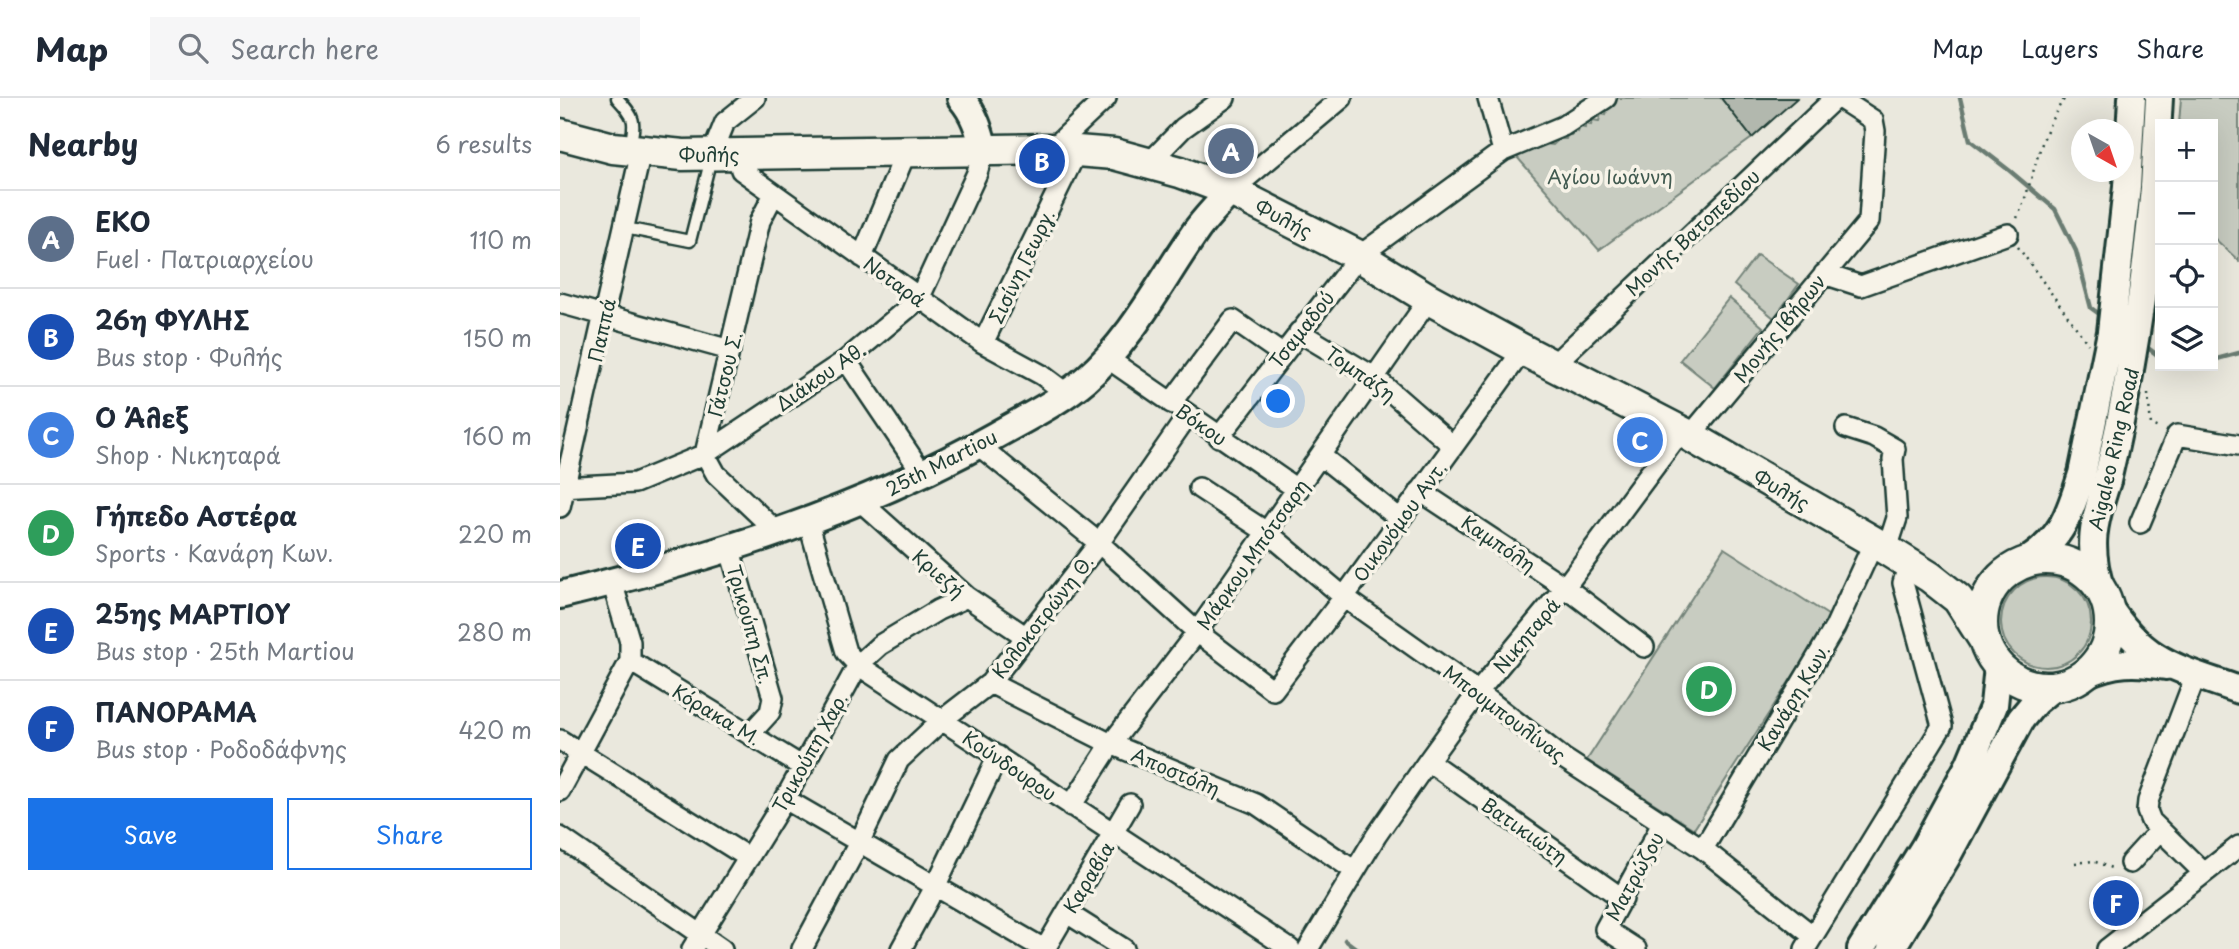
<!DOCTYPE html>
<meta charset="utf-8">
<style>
:root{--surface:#fff;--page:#f6f6f7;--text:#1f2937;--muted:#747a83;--line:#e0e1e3;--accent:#1a73e8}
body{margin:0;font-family:"Playpen Sans",sans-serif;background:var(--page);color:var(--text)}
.controls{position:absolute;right:21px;top:21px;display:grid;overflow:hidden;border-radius:0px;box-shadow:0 7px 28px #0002}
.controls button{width:63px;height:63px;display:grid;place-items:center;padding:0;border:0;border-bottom:2px solid var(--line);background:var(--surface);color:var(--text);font:35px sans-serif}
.compass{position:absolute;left:1511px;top:21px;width:63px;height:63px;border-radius:50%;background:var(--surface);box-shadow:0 7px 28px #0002;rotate:140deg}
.you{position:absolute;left:719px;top:304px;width:24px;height:24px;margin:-18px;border:5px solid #fff;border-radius:50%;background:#1a73e8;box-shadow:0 0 0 10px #1a73e833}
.badge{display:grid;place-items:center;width:46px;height:46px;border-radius:50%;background:var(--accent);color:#fff;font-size:23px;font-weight:700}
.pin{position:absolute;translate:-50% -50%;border:4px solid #fff;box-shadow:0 2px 7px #0006}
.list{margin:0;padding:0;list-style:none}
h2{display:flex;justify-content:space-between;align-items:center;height:91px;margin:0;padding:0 28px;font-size:30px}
h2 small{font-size:23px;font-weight:400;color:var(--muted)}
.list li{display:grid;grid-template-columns:46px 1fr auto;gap:21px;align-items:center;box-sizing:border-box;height:98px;padding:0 28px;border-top:2px solid var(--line)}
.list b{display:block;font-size:26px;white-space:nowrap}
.list p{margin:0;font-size:23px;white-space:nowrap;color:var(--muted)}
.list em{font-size:23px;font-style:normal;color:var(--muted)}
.actions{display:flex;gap:14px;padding:21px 28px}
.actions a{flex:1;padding:16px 0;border:2px solid var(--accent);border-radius:0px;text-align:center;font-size:24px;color:var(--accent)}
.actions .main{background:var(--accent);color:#fff}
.icon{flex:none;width:38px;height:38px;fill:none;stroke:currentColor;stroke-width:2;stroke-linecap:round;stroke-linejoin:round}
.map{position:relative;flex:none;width:1679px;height:851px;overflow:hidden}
header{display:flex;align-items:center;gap:42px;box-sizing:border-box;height:98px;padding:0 35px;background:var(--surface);border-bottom:2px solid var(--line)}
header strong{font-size:33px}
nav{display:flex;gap:38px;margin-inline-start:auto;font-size:24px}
.search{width:490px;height:63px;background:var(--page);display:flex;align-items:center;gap:18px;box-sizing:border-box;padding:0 24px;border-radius:0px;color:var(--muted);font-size:26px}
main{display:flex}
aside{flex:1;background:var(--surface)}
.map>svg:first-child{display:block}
</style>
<header>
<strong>Map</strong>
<div class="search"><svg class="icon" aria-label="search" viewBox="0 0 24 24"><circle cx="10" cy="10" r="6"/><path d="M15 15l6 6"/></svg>Search here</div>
<nav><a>Map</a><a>Layers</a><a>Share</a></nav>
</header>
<main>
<aside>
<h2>Nearby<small>6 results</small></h2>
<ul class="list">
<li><span class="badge" style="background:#5c6f8a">A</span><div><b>EKO</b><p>Fuel · Πατριαρχείου</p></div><em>110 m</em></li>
<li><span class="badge" style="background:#1a4fb4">B</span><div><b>26η ΦΥΛΗΣ</b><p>Bus stop · Φυλής</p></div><em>150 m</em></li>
<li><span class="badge" style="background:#3f7fe0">C</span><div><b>Ο Άλεξ</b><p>Shop · Νικηταρά</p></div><em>160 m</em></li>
<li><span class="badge" style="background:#2e9e5b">D</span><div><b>Γήπεδο Αστέρα</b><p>Sports · Κανάρη Κων.</p></div><em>220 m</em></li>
<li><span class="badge" style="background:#1a4fb4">E</span><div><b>25ης ΜΑΡΤΙΟΥ</b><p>Bus stop · 25th Martiou</p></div><em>280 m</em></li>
<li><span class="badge" style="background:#1a4fb4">F</span><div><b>ΠΑΝΟΡΑΜΑ</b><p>Bus stop · Ροδοδάφνης</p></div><em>420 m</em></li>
</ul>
<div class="actions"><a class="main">Save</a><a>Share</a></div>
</aside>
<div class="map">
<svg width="1679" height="851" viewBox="0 0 1679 851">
<rect width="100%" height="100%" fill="#eae8dd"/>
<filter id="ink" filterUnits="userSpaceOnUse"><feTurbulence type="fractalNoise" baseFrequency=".0143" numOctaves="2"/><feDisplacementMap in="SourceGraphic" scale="14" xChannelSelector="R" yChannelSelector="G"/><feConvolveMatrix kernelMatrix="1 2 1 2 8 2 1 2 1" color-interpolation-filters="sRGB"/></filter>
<g filter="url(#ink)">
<!-- green -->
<path fill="#c8ccc1" stroke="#74847a" stroke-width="2" d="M 1055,0 L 1161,0 L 1192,40 L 1039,152 L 956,58 L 977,45 L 993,47 L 999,41 L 1006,41 L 1007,37 L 1012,37 L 1013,33 L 1018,34 L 1020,29 L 1025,30 L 1026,26 L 1031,27 L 1033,22 L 1039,23 L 1041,16 L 1046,17 L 1047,12 L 1040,10 Z
M 1621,0 L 1679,0 L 1679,163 L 1653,139 L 1653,26 L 1619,26 Z
M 1197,157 L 1239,186 L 1214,220 L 1174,187 Z
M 1169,200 L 1203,229 L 1155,290 L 1120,262 Z
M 1164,450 L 1271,519 L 1134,731 L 1027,662 Z
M1441 524a45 45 0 1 1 90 0a45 45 0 1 1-90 0Z"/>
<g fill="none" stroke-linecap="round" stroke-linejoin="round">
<!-- stream -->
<path stroke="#6a7c72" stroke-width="4.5" d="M 1400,0 L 1410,42 L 1450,73 L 1495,111 L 1516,153 L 1531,210 L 1542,218
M 1584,247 L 1600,259
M 1653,262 L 1679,255
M 785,842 L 797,851"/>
</g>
<!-- building -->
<path fill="#b2b8ae" stroke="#1f3d34" stroke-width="2" d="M 1161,0 L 1237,0 L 1192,40 Z"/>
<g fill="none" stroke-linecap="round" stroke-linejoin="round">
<defs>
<path id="lane" d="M 57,0 C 75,19 76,23 70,48
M 642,77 L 664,64 L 691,76
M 65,130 L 130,143 L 151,60"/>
<path id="street" d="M 928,0 L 943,53
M 492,51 L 546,0
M 152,56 L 165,24 L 195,0
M 177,56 L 181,72 L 423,245 L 482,277 L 506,295
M 589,65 L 623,30 L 665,0
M 671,93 L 782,0
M 214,96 L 200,123 L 145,356 L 156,376 L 216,433
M 302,159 L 346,54
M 1264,176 L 1301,188 L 1448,136
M 0,205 L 170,252
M 739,234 L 814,279 L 893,348
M 423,245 L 517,53
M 547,260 L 738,392
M 286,262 L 363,376
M 992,268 L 1273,2
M 611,305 L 673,222 L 722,256
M 1286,330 L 1314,339 L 1335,351 L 1333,361 L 1337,420 L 1327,451
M 1130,338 L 1309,123 L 1315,33 L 1313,22 L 1282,2 L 1271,0
M 659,339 L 799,158 L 943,53 L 1003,28 L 1046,0
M 418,347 L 539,445 L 637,534 L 713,592 L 784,499 L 963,252
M 761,358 L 840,421
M 0,389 L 75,385 L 145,356 L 286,262 L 359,201 L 417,75 L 424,51
M 639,390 L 708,435 L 784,499 L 918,594 L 1003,660 L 1143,751 L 1253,838
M 860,393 L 1005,489 L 1084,549
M 300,403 L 407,499 L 465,538
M 0,409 L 81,54
M 248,423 L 286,554 L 298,567 L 730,851
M 1580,425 L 1617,337 L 1679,347
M 169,449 L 213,600 L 210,614 L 190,636
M 70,563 L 243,669
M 1636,577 L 1588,703 L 1587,713 L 1591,723 L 1644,775
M 430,585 L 551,646 L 696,706 L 795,773
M 0,642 L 189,760
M 868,663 L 1063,801
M 0,693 L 70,563 L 70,544 L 52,484
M 225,701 L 484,851
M 511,708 L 551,646 L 637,534 L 869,201
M 0,739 L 162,851
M 1143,751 L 1275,529 L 1314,444
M 1570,765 L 1600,732
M 507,815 L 564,851
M 132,851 L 225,701 L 298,567 L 320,547 L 378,512 L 407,499
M 242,851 L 300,743 L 339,662 L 382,622 L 430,585 L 539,445 L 628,317
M 341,851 L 375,789 L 438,658
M 485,851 L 570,706
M 748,851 L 816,738 L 868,663 L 918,594 L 1005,489 L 1121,333
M 1076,851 L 1045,831 L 1103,724
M 1245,851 L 1382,628 L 1343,485 L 1349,465
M 1547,851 L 1679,748"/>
<path id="secondary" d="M 401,0 C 414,15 419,31 424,51
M 1567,89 L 1572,0
M 1594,90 L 1599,0
M 1465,464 C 1502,442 1510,415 1522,376
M 1541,492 C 1527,449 1533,425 1547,383
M 0,497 C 150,460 301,413 436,337 C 466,320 499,304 526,281 C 573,240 601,183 636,133 C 646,119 659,106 671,93
M 1548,508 C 1585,566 1618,570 1679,592
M 1525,576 C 1555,563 1574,563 1606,568
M 1301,851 L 1365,748 L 1409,667 L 1434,607 L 1438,568
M 1331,851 L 1386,760 L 1461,621 L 1475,604 L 1493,589"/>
<path id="primary" d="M 0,36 L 53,50 L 123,57 L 492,51 L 554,56 L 620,74 L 671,93 L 799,158 L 869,201 L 963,252 L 1130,338 L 1314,444 L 1370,479 L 1398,501 L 1423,540
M1422 525a64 64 0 1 1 128 0a64 64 0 1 1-128 0Z"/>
</defs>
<!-- lane casing -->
<use href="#lane" stroke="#1f3d34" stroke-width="15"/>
<!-- street casing -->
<use href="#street" stroke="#1f3d34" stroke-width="24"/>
<!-- secondary casing -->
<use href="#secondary" stroke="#1f3d34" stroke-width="32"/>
<!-- primary casing -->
<use href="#primary" stroke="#1f3d34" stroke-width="35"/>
<!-- path -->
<path stroke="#1f3d34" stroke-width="2.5" stroke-dasharray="2 5" stroke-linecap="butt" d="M 1457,120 C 1476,79 1477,38 1505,0
M 1458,149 L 1528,246
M 1588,296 L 1591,327 L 1601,331
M 1515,765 L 1533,763 L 1554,771"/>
<!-- lane -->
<use href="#lane" stroke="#f7f3e8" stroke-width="10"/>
<!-- street -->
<use href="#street" stroke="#f7f3e8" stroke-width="19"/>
<!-- secondary -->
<use href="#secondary" stroke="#f7f3e8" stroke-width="26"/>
<!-- primary -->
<use href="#primary" stroke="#f7f3e8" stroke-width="30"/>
<defs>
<path id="secondary-bridge" d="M 1522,376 L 1551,234 L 1567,89
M 1547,383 C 1570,286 1585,189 1594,90"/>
</defs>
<!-- secondary-bridge casing -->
<use href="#secondary-bridge" stroke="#1f3d34" stroke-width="32" stroke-linecap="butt"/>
<!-- secondary-bridge -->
<use href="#secondary-bridge" stroke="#f7f3e8" stroke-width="26"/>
</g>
</g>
<g text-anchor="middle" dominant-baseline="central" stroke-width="7" stroke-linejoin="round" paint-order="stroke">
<!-- street labels -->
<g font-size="19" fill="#1f3d34" stroke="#f7f3e8">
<text x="149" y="56">Φυλής</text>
<text transform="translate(724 120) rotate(27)">Φυλής</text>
<text transform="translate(1132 134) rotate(-43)">Μονής Βατοπεδίου</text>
<text transform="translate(461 168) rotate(-64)">Σισίνη Γεωργ.</text>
<text transform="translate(335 183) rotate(36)">Νοταρά</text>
<text transform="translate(1219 230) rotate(-51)">Μονής Ιβήρων</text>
<text transform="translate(741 231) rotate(-52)">Τσαμαδού</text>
<text transform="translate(41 232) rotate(-77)">Παππά</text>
<text transform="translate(801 275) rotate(35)">Τομπάζη</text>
<text transform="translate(164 276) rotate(-76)">Γάτσου Σ.</text>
<text transform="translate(260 278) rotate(-35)">Διάκου Αθ.</text>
<text transform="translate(642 326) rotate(35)">Βόκου</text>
<text transform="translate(1553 351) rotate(-77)">Aigaleo Ring Road</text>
<text transform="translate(381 364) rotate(-27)">25th Martiou</text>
<text transform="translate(1222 391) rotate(30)">Φυλής</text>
<text transform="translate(839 423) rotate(-54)">Οικονόμου Αντ.</text>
<text transform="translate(939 445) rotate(34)">Καμπόλη</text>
<text transform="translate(692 456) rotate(-55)">Μάρκου Μπότσαρη</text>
<text transform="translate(379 475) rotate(42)">Κριεζή</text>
<text transform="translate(482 518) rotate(-52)">Κολοκοτρώνη Θ.</text>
<text transform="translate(191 526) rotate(74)">Τρικούπη Σπ.</text>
<text transform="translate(966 537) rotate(-50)">Νικηταρά</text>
<text transform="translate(1233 599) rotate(-59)">Κανάρη Κων.</text>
<text transform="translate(945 615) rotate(37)">Μπουμπουλίνας</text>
<text transform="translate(157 616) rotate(31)">Κόρακα Μ.</text>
<text transform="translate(249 654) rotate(-61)">Τρικούπη Χαρ.</text>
<text transform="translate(450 667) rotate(34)">Κούνδουρου</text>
<text transform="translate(616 673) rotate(23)">Αποστόλη</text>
<text transform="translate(965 732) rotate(35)">Βατικιώτη</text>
<text transform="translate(1074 778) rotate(-61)">Ματρώζου</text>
<text transform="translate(528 779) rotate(-59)">Καραβία</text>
</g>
<!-- park labels -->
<g font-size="19" fill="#415a50" stroke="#f7f3e8">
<text x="1050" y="78">Αγίου Ιωάννη</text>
</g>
</g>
</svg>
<div class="controls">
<button>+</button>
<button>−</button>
<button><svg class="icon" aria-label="locate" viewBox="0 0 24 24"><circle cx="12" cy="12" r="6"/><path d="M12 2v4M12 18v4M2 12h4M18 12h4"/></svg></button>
<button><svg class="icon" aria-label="layers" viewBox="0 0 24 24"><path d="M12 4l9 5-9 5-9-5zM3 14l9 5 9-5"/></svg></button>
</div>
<svg class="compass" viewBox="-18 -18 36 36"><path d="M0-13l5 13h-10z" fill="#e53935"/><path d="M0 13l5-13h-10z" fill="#747a83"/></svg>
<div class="you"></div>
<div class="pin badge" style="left:671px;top:53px;background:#5c6f8a">A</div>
<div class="pin badge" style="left:482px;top:63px;background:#1a4fb4">B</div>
<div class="pin badge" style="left:1080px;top:342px;background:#3f7fe0">C</div>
<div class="pin badge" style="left:1149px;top:591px;background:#2e9e5b">D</div>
<div class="pin badge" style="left:78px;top:448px;background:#1a4fb4">E</div>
<div class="pin badge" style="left:1556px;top:805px;background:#1a4fb4">F</div>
</div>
</main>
